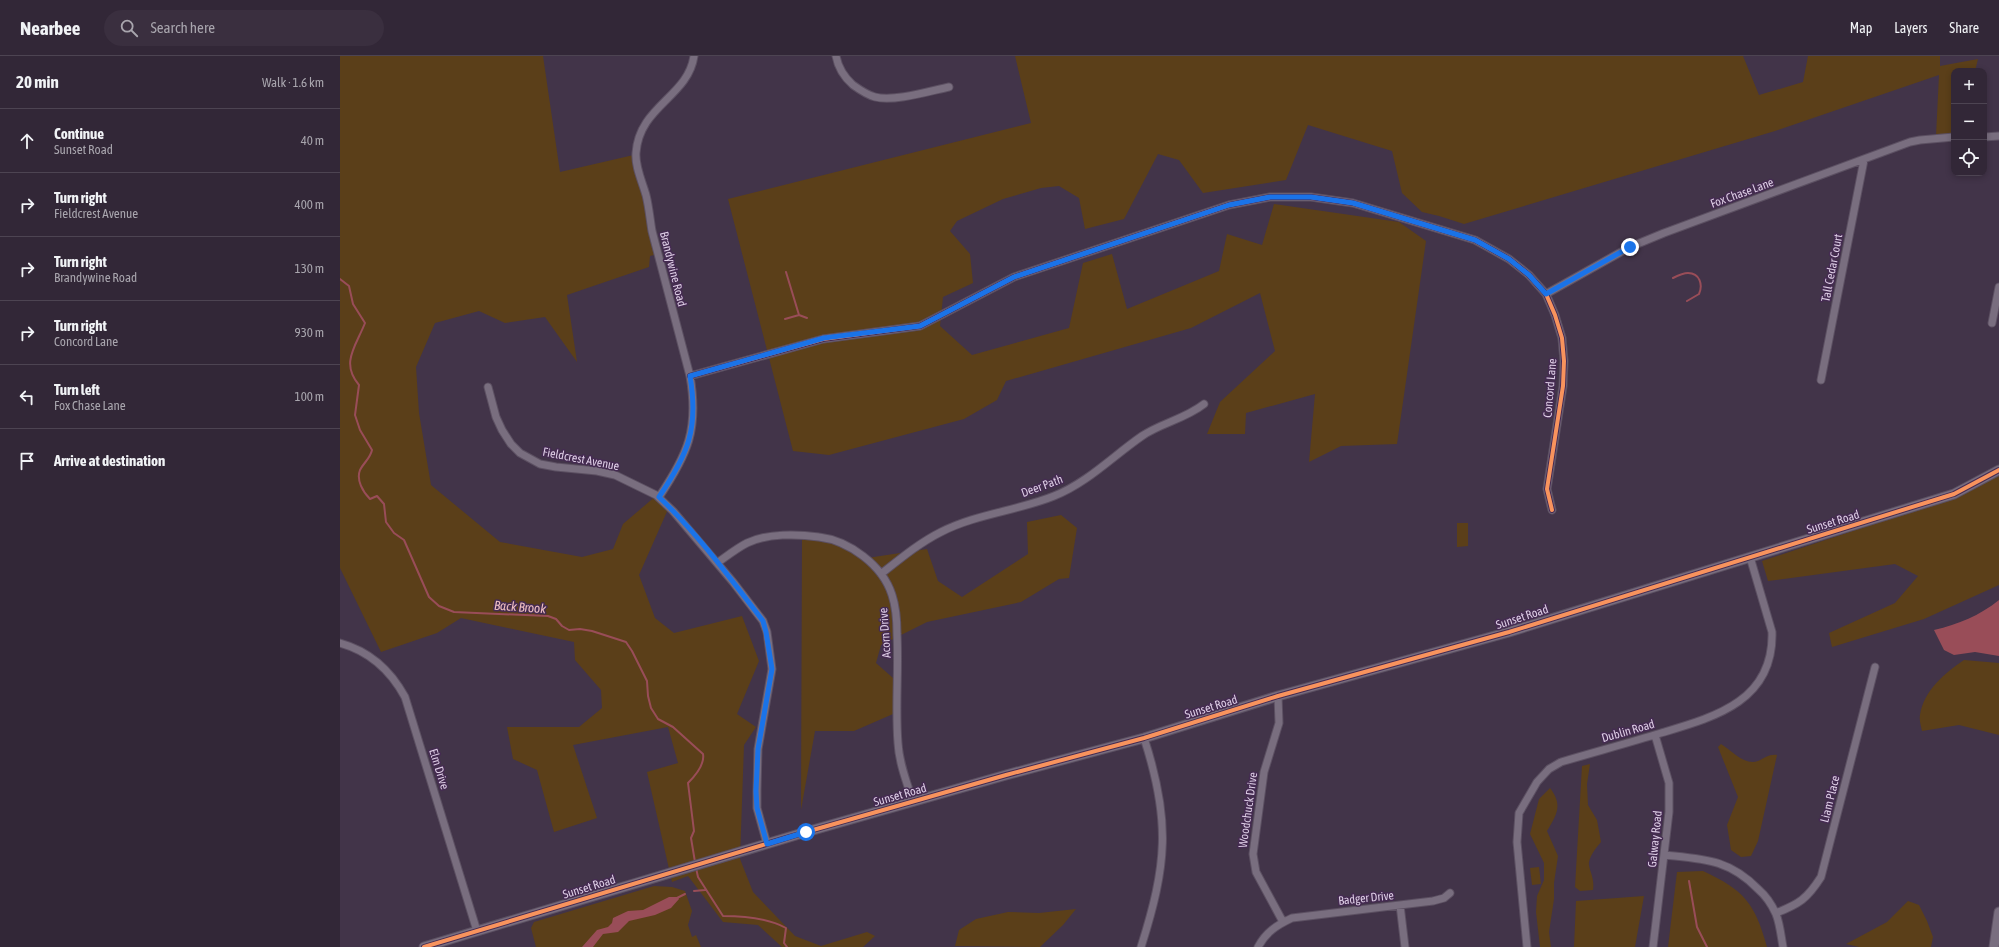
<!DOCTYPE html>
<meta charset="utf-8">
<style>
:root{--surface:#322737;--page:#3a2f3f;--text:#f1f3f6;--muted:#a8a5ad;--line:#4d4452}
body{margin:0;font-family:"Asap Condensed",sans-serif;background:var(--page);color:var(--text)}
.controls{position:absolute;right:12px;top:12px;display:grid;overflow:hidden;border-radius:8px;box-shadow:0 2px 6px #0003}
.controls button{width:36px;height:36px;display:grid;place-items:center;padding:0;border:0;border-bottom:1px solid var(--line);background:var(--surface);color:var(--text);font:20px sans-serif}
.stop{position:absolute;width:12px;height:12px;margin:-9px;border:3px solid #1a73e8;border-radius:50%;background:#fff}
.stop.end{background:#1a73e8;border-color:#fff;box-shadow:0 1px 4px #0008}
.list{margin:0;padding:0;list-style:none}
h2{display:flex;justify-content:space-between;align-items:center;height:52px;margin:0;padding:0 16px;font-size:17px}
h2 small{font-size:13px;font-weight:400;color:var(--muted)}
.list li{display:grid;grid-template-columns:26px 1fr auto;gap:12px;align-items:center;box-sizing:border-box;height:64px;padding:0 16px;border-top:1px solid var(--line)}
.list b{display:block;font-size:15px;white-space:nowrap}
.list p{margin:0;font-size:13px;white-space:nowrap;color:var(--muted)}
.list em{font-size:13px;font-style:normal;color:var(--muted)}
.icon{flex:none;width:22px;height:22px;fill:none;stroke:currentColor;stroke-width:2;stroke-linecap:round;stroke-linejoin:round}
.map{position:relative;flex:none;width:1659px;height:891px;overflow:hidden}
header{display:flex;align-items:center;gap:24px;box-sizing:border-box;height:56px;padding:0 20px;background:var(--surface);border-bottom:1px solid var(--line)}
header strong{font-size:19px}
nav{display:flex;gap:22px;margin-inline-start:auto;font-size:14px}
.search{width:280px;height:36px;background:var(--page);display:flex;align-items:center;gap:10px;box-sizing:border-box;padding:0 14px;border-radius:22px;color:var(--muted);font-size:15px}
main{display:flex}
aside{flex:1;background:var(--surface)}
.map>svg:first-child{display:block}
</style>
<header>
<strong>Nearbee</strong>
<div class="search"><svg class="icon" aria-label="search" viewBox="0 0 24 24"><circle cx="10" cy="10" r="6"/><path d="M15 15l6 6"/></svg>Search here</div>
<nav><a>Map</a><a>Layers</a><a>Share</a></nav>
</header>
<main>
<aside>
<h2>20 min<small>Walk · 1.6 km</small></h2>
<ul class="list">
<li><svg class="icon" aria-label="ahead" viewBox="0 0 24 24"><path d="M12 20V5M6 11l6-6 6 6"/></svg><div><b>Continue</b><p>Sunset Road</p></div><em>40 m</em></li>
<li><svg class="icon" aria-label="right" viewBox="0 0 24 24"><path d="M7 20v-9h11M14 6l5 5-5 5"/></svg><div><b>Turn right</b><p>Fieldcrest Avenue</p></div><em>400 m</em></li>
<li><svg class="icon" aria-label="right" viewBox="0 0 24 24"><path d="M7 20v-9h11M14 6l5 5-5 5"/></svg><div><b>Turn right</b><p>Brandywine Road</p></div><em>130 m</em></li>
<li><svg class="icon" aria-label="right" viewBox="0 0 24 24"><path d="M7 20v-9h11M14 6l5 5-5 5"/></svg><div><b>Turn right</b><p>Concord Lane</p></div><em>930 m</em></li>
<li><svg class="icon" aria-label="left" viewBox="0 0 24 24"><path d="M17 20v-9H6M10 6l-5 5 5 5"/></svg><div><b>Turn left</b><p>Fox Chase Lane</p></div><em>100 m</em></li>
<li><svg class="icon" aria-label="arrive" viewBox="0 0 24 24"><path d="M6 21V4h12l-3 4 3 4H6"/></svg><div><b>Arrive at destination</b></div></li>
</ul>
</aside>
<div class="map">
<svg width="1659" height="891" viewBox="0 0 1659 891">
<rect width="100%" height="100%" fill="#423449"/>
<!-- green -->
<path fill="#5b3f19" d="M 0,0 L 203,0 L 220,116 L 298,98 L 318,198 L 310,200 L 309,211 L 227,239 L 237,306 L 205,261 L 165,267 L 139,255 L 95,267 L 76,311 L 79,357 L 91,429 L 160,486 L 242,501 L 273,493 L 283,468 L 317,439 L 329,451 L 299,519 L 315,562 L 334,577 L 402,560 L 419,605 L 397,658 L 416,671 L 404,689 L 400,803 L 413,836 L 455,880 L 481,890 L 527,876 L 535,880 L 523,891 L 442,891 L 418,869 L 383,866 L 348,820 L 332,826 L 307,716 L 338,707 L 328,671 L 233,689 L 257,762 L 214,776 L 197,714 L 173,703 L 167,671 L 239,671 L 262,652 L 261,634 L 235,604 L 234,586 L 121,562 L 97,577 L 41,596 L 0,512 Z
M 675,0 L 1403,0 L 1419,39 L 1463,26 L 1468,0 L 1600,0 L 1600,10 L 1638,3 L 1635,15 L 1614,15 L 1614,79 L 1596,80 L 1599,19 L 1435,75 L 1124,168 L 1099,160 L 1082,156 L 1062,137 L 1052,95 L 968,69 L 946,124 L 863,137 L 839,104 L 818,98 L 784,163 L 745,173 L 739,142 L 719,130 L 701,132 L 663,143 L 617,165 L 610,175 L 630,198 L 633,227 L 603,241 L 600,270 L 632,299 L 729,272 L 743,207 L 772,198 L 787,253 L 879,215 L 887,178 L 922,189 L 934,148 L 1059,166 L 1086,185 L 1057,388 L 1001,390 L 969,406 L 975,338 L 906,357 L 905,378 L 867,378 L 880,346 L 935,295 L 920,237 L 851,272 L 666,325 L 657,344 L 624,363 L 489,399 L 453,395 L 388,143 L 691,67 Z
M 1659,416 L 1659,529 L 1584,563 L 1492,591 L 1489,577 L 1555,547 L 1578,520 L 1555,508 L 1428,525 L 1422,505 L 1612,442 Z
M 721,459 L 737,472 L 729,522 L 719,523 L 681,546 L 587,566 L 541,589 L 536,607 L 553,622 L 553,658 L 514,675 L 475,675 L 461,754 L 462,481 L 508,487 L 527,502 L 587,493 L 598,525 L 622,541 L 688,498 L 687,466 Z
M 1117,467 L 1128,467 L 1128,490 L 1117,491 Z
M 1624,604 L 1659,607 L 1659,679 L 1619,669 L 1582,675 C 1581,670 1579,664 1580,659 C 1584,634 1605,617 1624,604 Z
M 1381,688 C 1392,695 1405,710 1418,705 C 1425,702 1429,698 1437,699 L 1418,785 L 1411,800 L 1401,801 L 1391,794 L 1387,769 L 1398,741 L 1378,691 Z
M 1250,708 L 1247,728 L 1248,749 L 1257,764 L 1261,786 C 1256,792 1251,798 1249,806 C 1248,813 1255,821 1253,834 L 1240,835 L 1235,831 L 1242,710 Z
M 1210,732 C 1223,749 1217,758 1207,775 L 1218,800 L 1214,827 L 1214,843 L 1209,876 L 1211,891 L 1200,891 L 1196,856 L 1197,840 L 1204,824 L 1204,807 L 1190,778 L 1199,743 Z
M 1199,811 L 1201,828 L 1192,829 L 1190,812 Z
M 1363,815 C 1404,834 1415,847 1427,891 L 1328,891 L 1337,816 Z
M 314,830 L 332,831 L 345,835 L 352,855 L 348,869 L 352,881 L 356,879 L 361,891 L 196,891 L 191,872 L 194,866 Z
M 1304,840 L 1295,891 L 1234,891 L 1236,845 Z
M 1568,845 L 1579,849 L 1587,865 L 1593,881 L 1591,891 L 1519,891 L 1506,888 L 1547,866 Z
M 736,853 L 723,869 L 700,891 L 615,890 L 619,874 L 636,863 L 668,856 L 699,857 Z"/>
<!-- water -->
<path fill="#994d58" d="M 1659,544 L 1659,600 L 1635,596 L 1614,599 L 1604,594 L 1594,574 C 1619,568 1639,560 1659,544 Z
M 329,841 L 338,841 L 339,843 L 331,852 L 315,859 L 289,865 L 278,876 L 263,878 L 253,891 L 242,891 L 257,874 L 268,871 L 272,867 L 273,862 L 288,855 L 303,854 Z"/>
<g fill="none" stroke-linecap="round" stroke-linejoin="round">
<!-- stream -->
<path stroke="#994d58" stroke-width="2" d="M 446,216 L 459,259
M 1333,222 C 1337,220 1343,217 1348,217 C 1360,217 1363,229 1359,238 L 1347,245
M 0,223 L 9,230 L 13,248 L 25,267 C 16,290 0,307 19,329 L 15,359 L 20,374 L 32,394 C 30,403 24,406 20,414 C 16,424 23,436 30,443 L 37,440 L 44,448 L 46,466 L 54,477 L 64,484 L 89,541 L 99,550 L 114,556 L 208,560 L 216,563 L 222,570 L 229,574 L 240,573 L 252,575 L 286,586 L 292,595 L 307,625 L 308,640 L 311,652 L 318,663 L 333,671 L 363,698 C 365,709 355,720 348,727 L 354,775 L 351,782 L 355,806
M 445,263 L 459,259 L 467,262
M 356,812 L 358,821 L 383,860 C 403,860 428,862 446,872 L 444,887 L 447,891
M 1349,825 L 1357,871 L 1367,891
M 354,835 L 365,834
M 337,842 L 345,838"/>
<defs>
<path id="minor" d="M 496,0 C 498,11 504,21 513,29 C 520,34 527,39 535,41 C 554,46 590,35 609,31
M 1644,81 L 1659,80
M 1206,238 L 1290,191 L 1324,177 L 1570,86 L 1580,84 L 1614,81
M 1652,267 L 1659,231
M 350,320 L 483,283 L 580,270 L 674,221 L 889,149 L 930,141 L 971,141 L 1013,147 L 1135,184 L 1169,203 L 1189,219 L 1206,238 L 1215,259 L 1222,282 L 1224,305 L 1223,330 L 1207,433 L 1212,454
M 1481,324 L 1524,104
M 148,331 L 156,361 L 162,374 L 171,388 L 180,397 L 200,408 L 216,411 L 257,415 L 275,419 L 316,439 L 333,455 L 393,526 L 423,565 L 427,576 L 432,613 L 418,693 L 417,735 L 417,752 L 427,788
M 319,441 C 348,398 359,373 350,320 L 312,175 C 310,163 309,151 306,139 C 302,125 295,111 296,97 C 299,50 348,41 354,0
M 377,507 C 387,500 397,492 407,487 C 427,477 458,478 479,481 C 496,483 510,490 523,500 C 536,510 547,523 552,539 C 556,551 557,565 557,578 C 559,614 555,651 558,687 C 559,707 567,727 573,746
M 541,518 C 560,503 579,487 601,476 C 636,458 677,455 714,440 C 747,427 773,400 802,380 C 821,367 845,363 864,348
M 0,587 C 29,595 51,615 65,641 L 137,875
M 938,640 L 939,667 L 924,716 L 913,798 L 916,816 L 943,866
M 1325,799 C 1363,803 1389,803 1418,833 C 1425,839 1432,849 1436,858 C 1440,868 1441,880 1443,891
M 1060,849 L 1065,891
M 1436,857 C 1459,848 1467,843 1481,821 L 1535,611
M 801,891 C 827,809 831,765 804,682
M 918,891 C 926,876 937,869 952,862 L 1093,845 L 1104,842 L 1110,837
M 1187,891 L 1177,786 L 1179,757 L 1197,726 L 1209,713 L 1221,706 C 1255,696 1288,687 1321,677 C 1375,661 1434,645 1432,576 L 1410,501
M 1313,891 L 1329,756 L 1329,727 L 1315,679"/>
<path id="tertiary" d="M 84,891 L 466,776 L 666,719 L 804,682 L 938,640 L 1169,576 L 1614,438 L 1659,414
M 1654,891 L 1659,856"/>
</defs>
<!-- minor casing -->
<use href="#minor" stroke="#5c5062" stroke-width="9"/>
<!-- tertiary casing -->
<use href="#tertiary" stroke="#5c5062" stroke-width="11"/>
<!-- minor -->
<use href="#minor" stroke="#796e7f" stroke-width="7"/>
<!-- tertiary -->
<use href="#tertiary" stroke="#796e7f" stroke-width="9"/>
<defs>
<path id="cycleway" d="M 350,320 L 483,283 L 580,270 L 674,221 L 889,149 L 930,141 L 971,141 L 1013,147 L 1135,184 L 1169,203 L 1189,219 L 1206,238 L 1215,259 L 1222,282 L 1224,305 L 1223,330 L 1207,433 L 1212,454
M 84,891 L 466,776 L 666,719 L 804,682 L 938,640 L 1169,576 L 1614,438 L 1659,414"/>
</defs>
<!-- cycleway casing -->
<use href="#cycleway" stroke="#452b52" stroke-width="6"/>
<!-- cycleway -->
<use href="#cycleway" stroke="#f8935d" stroke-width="4"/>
</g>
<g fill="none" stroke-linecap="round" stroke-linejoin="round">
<!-- route -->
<path stroke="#1a73e8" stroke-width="5" d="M 466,776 L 427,788 L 417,752 L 416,735 L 418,693 L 432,613 L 426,576 L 423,565 C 390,522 358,478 319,441 C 348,398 359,373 350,320 L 484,282 L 580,270 L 674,221 L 889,149 L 930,141 L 971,141 L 1013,147 L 1135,184 L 1169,203 L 1189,219 L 1206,238 L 1290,191"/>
</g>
<g text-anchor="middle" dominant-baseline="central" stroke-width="3" stroke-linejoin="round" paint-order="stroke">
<!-- street labels -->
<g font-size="12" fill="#decee6" stroke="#452b52">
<text transform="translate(1402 137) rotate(-20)">Fox Chase Lane</text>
<text transform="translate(1492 212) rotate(-79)">Tall Cedar Court</text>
<text transform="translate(333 213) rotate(76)">Brandywine Road</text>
<text transform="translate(1210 332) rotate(-85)">Concord Lane</text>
<text transform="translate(241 403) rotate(11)">Fieldcrest Avenue</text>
<text transform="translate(702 430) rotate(-20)">Deer Path</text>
<text transform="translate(1493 466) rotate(-17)">Sunset Road</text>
<text transform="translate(1182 561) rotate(-18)">Sunset Road</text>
<text transform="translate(545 577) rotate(-94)">Acorn Drive</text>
<text transform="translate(871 651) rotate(-17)">Sunset Road</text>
<text transform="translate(1288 675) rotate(-16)">Dublin Road</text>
<text transform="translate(99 713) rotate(73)">Elm Drive</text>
<text transform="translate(560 739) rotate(-16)">Sunset Road</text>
<text transform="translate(1490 743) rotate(-76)">Liam Place</text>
<text transform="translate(908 754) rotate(-82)">Woodchuck Drive</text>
<text transform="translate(1315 783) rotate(-84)">Galway Road</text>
<text transform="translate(249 831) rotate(-17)">Sunset Road</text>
<text transform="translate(1026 842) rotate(-6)">Badger Drive</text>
</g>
<!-- water labels -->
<g font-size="13" font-style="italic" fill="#f0c0c3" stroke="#452b52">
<text transform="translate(180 551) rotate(4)">Back Brook</text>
</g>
</g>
</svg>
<div class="controls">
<button>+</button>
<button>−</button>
<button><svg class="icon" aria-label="locate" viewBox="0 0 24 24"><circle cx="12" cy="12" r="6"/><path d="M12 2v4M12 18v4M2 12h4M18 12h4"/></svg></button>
</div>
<div class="stop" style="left:466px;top:776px"></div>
<div class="stop end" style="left:1290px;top:191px"></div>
</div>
</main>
